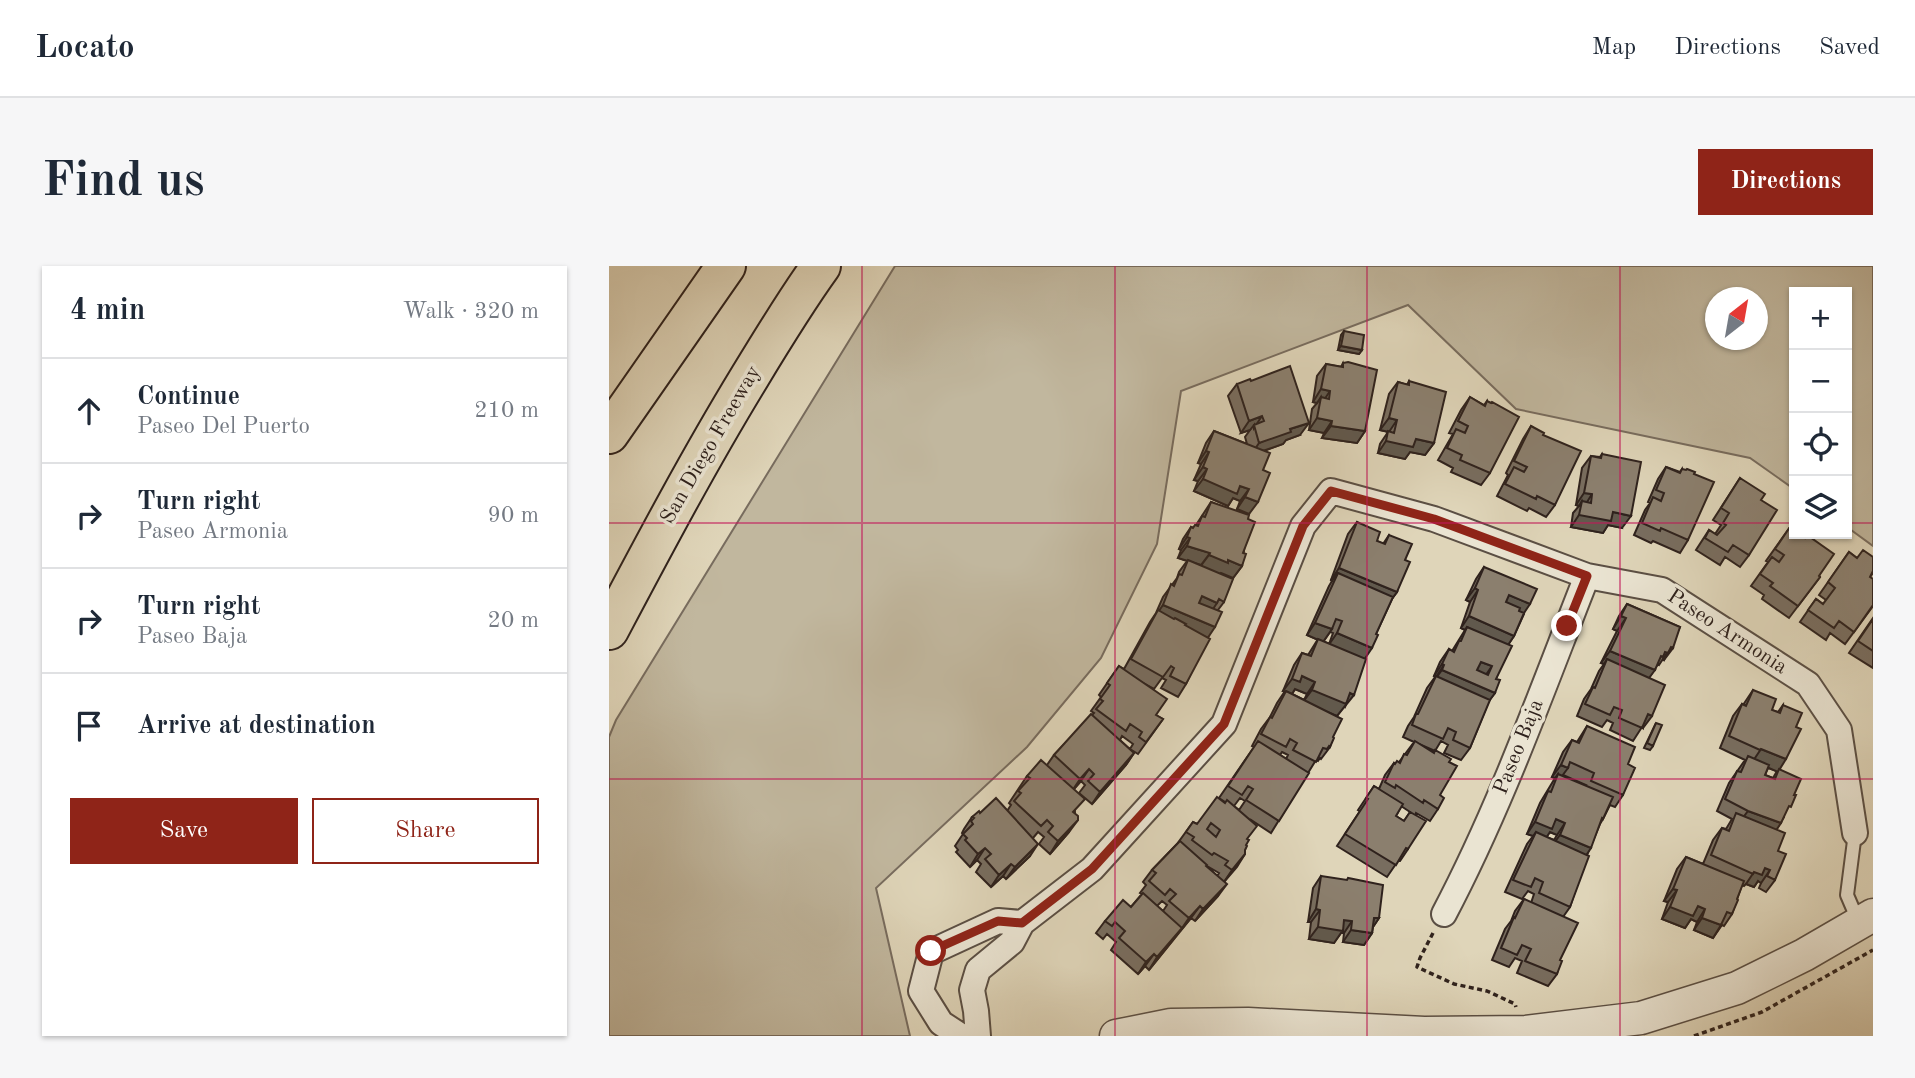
<!DOCTYPE html>
<meta charset="utf-8">
<style>
:root{--surface:#fff;--page:#f6f6f7;--text:#1f2937;--muted:#747a83;--line:#e0e1e3;--accent:#8f2418}
body{margin:0;font-family:"Old Standard TT",serif;background:var(--page);color:var(--text)}
.controls{position:absolute;right:21px;top:21px;display:grid;overflow:hidden;border-radius:0px;box-shadow:0 2px 5px #0004}
.controls button{width:63px;height:63px;display:grid;place-items:center;padding:0;border:0;border-bottom:2px solid var(--line);background:var(--surface);color:var(--text);font:35px sans-serif}
.compass{position:absolute;left:1096px;top:21px;width:63px;height:63px;border-radius:50%;background:var(--surface);box-shadow:0 2px 5px #0004;rotate:31deg}
.stop{position:absolute;width:21px;height:21px;margin:-16px;border:5px solid #8f2418;border-radius:50%;background:#fff}
.stop.end{background:#8f2418;border-color:#fff;box-shadow:0 2px 7px #0008}
.list{margin:0;padding:0;list-style:none}
h2{display:flex;justify-content:space-between;align-items:center;height:91px;margin:0;padding:0 28px;font-size:30px}
h2 small{font-size:23px;font-weight:400;color:var(--muted)}
.list li{display:grid;grid-template-columns:46px 1fr auto;gap:21px;align-items:center;box-sizing:border-box;height:105px;padding:0 28px;border-top:2px solid var(--line)}
.list b{display:block;font-size:26px;white-space:nowrap}
.list p{margin:0;font-size:23px;white-space:nowrap;color:var(--muted)}
.list em{font-size:23px;font-style:normal;color:var(--muted)}
.actions{display:flex;gap:14px;padding:21px 28px}
.actions a{flex:1;padding:16px 0;border:2px solid var(--accent);border-radius:0px;text-align:center;font-size:24px;color:var(--accent)}
.actions .main{background:var(--accent);color:#fff}
.icon{flex:none;width:38px;height:38px;fill:none;stroke:currentColor;stroke-width:2;stroke-linecap:round;stroke-linejoin:round}
.map{position:relative;flex:none;width:1264px;height:770px;overflow:hidden;border-radius:0px}
header{display:flex;align-items:center;gap:42px;box-sizing:border-box;height:98px;padding:0 35px;background:var(--surface);border-bottom:2px solid var(--line)}
header strong{font-size:33px}
nav{display:flex;gap:38px;margin-inline-start:auto;font-size:24px}
.intro{display:flex;align-items:center;justify-content:space-between;box-sizing:border-box;height:168px;padding:0 42px}
h1{margin:0;font-size:49px}
.button{padding:18px 32px;border-radius:0px;background:var(--accent);color:#fff;font-size:24px;font-weight:700}
main{display:flex;gap:42px;padding:0 42px}
aside{flex:1;background:var(--surface);border-radius:0px;box-shadow:0 2px 5px #0004}
.map>svg:first-child{display:block}
</style>
<header>
<strong>Locato</strong>
<nav><a>Map</a><a>Directions</a><a>Saved</a></nav>
</header>
<div class="intro"><h1>Find us</h1><a class="button">Directions</a></div>
<main>
<aside>
<h2>4 min<small>Walk · 320 m</small></h2>
<ul class="list">
<li><svg class="icon" aria-label="ahead" viewBox="0 0 24 24"><path d="M12 20V5M6 11l6-6 6 6"/></svg><div><b>Continue</b><p>Paseo Del Puerto</p></div><em>210 m</em></li>
<li><svg class="icon" aria-label="right" viewBox="0 0 24 24"><path d="M7 20v-9h11M14 6l5 5-5 5"/></svg><div><b>Turn right</b><p>Paseo Armonia</p></div><em>90 m</em></li>
<li><svg class="icon" aria-label="right" viewBox="0 0 24 24"><path d="M7 20v-9h11M14 6l5 5-5 5"/></svg><div><b>Turn right</b><p>Paseo Baja</p></div><em>20 m</em></li>
<li><svg class="icon" aria-label="arrive" viewBox="0 0 24 24"><path d="M6 21V4h12l-3 4 3 4H6"/></svg><div><b>Arrive at destination</b></div></li>
</ul>
<div class="actions"><a class="main">Save</a><a>Share</a></div>
</aside>
<div class="map">
<svg width="1264" height="770" viewBox="0 0 1264 770">
<rect width="100%" height="100%" fill="#dfd5b9"/>
<filter id="stains"><feTurbulence type="fractalNoise" baseFrequency=".00286" numOctaves="4"/><feColorMatrix values="0 0 0 0 .2 0 0 0 0 .09 0 0 0 0 .02 0 0 0 .5 -.17"/></filter>
<radialGradient id="worn" r=".72"><stop offset=".6" stop-color="#630" stop-opacity="0"/><stop offset="1" stop-color="#630" stop-opacity=".3"/></radialGradient>
<!-- green -->
<path fill="#c1b79e" stroke="#786c5e" stroke-width="2" fill-rule="evenodd" d="M 286,0 L 1264,0 L 1264,280 L 1238,261 L 1238,26 L 1185,26 L 1185,223 L 1141,192 L 907,143 L 799,39 L 572,125 L 548,278 L 492,392 L 418,481 L 267,622 L 301,770 L 0,770 L 0,471 L 7,454 ZM 1106,32 L 1148,32 L 1148,74 L 1106,74 Z"/>
<g fill="none" stroke-linecap="round" stroke-linejoin="round">
<defs>
<path id="service" d="M 1246,567 L 1238,629 L 1250,657"/>
<path id="minor" d="M 835,648 C 892,540 933,424 978,310
M 352,770 L 332,757 L 312,725 L 322,686 L 389,655 L 413,657
M 369,770 L 367,745 L 363,724 L 369,704 L 403,676 L 413,657 L 483,603 L 615,458 L 694,260 L 722,225 L 825,253 L 978,310 L 1053,324 L 1199,418 L 1230,464 L 1246,567"/>
<path id="tertiary" d="M 507,770 L 562,759 L 639,758 L 815,767 L 917,766 L 1032,752 L 1128,722 L 1195,689 L 1264,649"/>
<path id="motorway" d="M 0,168 L 117,0
M 0,364 C 45,279 90,194 140,112 C 163,74 186,36 212,0"/>
</defs>
<!-- service casing -->
<use href="#service" stroke="#5b4f44" stroke-width="16"/>
<!-- minor casing -->
<use href="#minor" stroke="#5b4f44" stroke-width="28"/>
<!-- tertiary casing -->
<use href="#tertiary" stroke="#5b4f44" stroke-width="35"/>
<!-- motorway casing -->
<use href="#motorway" stroke="#2f221d" stroke-width="42"/>
<!-- path -->
<path stroke="#2f221d" stroke-width="3.5" stroke-dasharray="5 3.5" stroke-linecap="butt" d="M 824,667 L 811,692 L 808,701 L 845,718 L 878,725 L 906,738 L 907,741
M 1085,770 L 1153,746 L 1264,684"/>
<!-- service -->
<use href="#service" stroke="#eae4d2" stroke-width="12"/>
<!-- minor -->
<use href="#minor" stroke="#eae4d2" stroke-width="24"/>
<!-- tertiary -->
<use href="#tertiary" stroke="#eae4d2" stroke-width="32"/>
<!-- motorway -->
<use href="#motorway" stroke="#dfd5b9" stroke-width="38"/>
</g>
<!-- wall -->
<path fill="#786d5f" stroke="#2f221d" stroke-width="2" fill-rule="evenodd" d="M 735,65 L 753,84 L 750,88 L 729,84 L 732,69 Z
M 734,97 L 756,165 L 748,177 L 713,172 L 715,167 L 700,164 L 703,143 L 708,137 L 704,136 L 708,110 L 717,98 L 732,101 Z
M 800,115 L 825,177 L 816,189 L 801,186 L 796,193 L 769,187 L 771,178 L 779,166 L 771,164 L 780,128 L 789,116 L 798,119 Z
M 628,118 L 691,169 L 677,174 L 674,178 L 655,185 L 654,204 L 640,248 L 628,243 L 631,235 L 624,232 L 619,240 L 585,225 L 589,215 L 585,214 L 592,198 L 589,197 L 597,177 L 605,165 L 638,178 L 636,171 L 641,164 L 632,167 L 619,130 Z
M 861,131 L 875,139 L 878,135 L 881,207 L 872,219 L 842,206 L 844,202 L 829,194 L 844,168 L 840,167 L 852,144 Z
M 922,160 L 934,169 L 946,239 L 937,251 L 920,242 L 918,245 L 888,230 L 899,209 L 897,207 L 914,173 Z
M 993,188 L 1013,262 L 999,259 L 994,267 L 962,261 L 964,247 L 970,240 L 967,239 L 973,202 L 982,190 L 991,191 Z
M 1057,201 L 1071,206 L 1073,203 L 1079,274 L 1071,287 L 1044,275 L 1042,277 L 1025,269 L 1036,244 L 1041,237 L 1039,236 L 1049,213 Z
M 1131,212 L 1152,234 L 1140,289 L 1131,301 L 1116,291 L 1111,299 L 1087,284 L 1100,264 L 1106,268 L 1112,259 L 1104,254 Z
M 602,236 L 639,253 L 633,300 L 624,312 L 611,307 L 615,336 L 609,344 L 599,371 L 577,418 L 569,431 L 552,422 L 557,414 L 553,412 L 545,423 L 534,417 L 547,449 L 554,453 L 529,488 L 521,483 L 524,478 L 513,470 L 511,474 L 525,487 L 517,499 L 483,538 L 470,527 L 476,519 L 472,515 L 465,523 L 466,547 L 460,566 L 441,588 L 430,578 L 435,571 L 429,566 L 424,572 L 421,590 L 397,613 L 394,610 L 382,621 L 367,606 L 372,598 L 368,594 L 361,601 L 347,586 L 349,584 L 346,580 L 354,568 L 353,567 L 355,563 L 363,551 L 371,547 L 398,545 L 402,539 L 400,537 L 418,510 L 438,499 L 445,489 L 483,449 L 485,447 L 482,445 L 492,431 L 490,429 L 510,400 L 515,403 L 541,356 L 547,347 L 554,331 L 568,312 L 570,306 L 578,295 L 569,292 L 572,284 L 570,283 L 574,273 L 582,261 L 584,262 L 587,259 Z
M 748,256 L 768,275 L 774,278 L 780,269 L 796,294 L 788,326 L 783,333 L 756,392 L 736,441 L 735,440 L 728,450 L 719,446 L 724,471 L 721,481 L 712,493 L 711,492 L 709,495 L 707,494 L 662,567 L 642,554 L 636,584 L 636,588 L 615,616 L 609,630 L 586,655 L 582,652 L 540,704 L 536,700 L 529,708 L 502,684 L 507,676 L 498,668 L 494,673 L 487,667 L 496,655 L 522,641 L 533,628 L 531,627 L 537,619 L 534,616 L 543,604 L 568,578 L 584,556 L 588,558 L 616,537 L 616,536 L 610,532 L 645,481 L 643,480 L 652,463 L 661,451 L 668,437 L 676,425 L 674,425 L 685,399 L 693,387 L 699,389 L 709,373 L 720,378 L 724,367 L 721,366 L 714,376 L 698,369 L 720,320 L 723,315 L 722,314 L 739,268 ZM 686,423 L 698,428 L 695,434 L 683,428 ZM 673,486 L 679,489 L 677,493 L 671,489 ZM 631,532 L 636,535 L 630,544 L 625,540 ZM 598,600 L 610,607 L 608,610 ZM 553,635 L 558,639 L 554,645 L 548,640 Z
M 1181,261 L 1211,311 L 1180,352 L 1153,333 L 1155,329 L 1142,320 L 1159,296 L 1157,295 Z
M 1240,286 L 1248,292 L 1264,291 L 1264,307 L 1261,311 L 1264,340 L 1236,378 L 1221,367 L 1217,374 L 1191,356 L 1207,333 L 1214,338 L 1217,334 L 1210,329 Z
M 875,301 L 915,348 L 905,370 L 899,379 L 887,413 L 886,427 L 880,435 L 861,482 L 852,494 L 835,487 L 839,479 L 832,475 L 826,485 L 810,478 L 840,496 L 831,529 L 829,543 L 821,555 L 807,547 L 799,583 L 791,595 L 789,595 L 778,611 L 728,580 L 751,545 L 749,544 L 765,520 L 770,523 L 776,509 L 785,497 L 786,498 L 790,496 L 805,476 L 794,471 L 799,460 L 805,451 L 818,422 L 826,411 L 825,410 L 831,396 L 840,383 L 843,385 L 856,364 L 852,362 L 861,336 L 857,334 L 867,313 ZM 792,540 L 801,546 L 795,555 L 787,550 Z
M 1018,338 L 1071,361 L 1055,394 L 1054,393 L 1050,399 L 1049,398 L 1040,412 L 1034,462 L 1033,461 L 1024,475 L 1001,464 L 1004,457 L 998,454 L 993,461 L 968,450 L 975,433 L 982,423 L 990,405 L 995,398 L 992,397 L 1008,365 L 1004,363 L 1010,350 Z
M 1264,352 L 1264,402 L 1240,387 Z
M 1144,424 L 1163,444 L 1169,446 L 1174,439 L 1171,503 L 1175,551 L 1167,564 L 1169,585 L 1166,614 L 1157,626 L 1150,622 L 1152,617 L 1149,615 L 1145,621 L 1137,618 L 1135,620 L 1133,619 L 1123,648 L 1115,660 L 1113,659 L 1104,672 L 1085,664 L 1088,656 L 1082,653 L 1076,662 L 1053,653 L 1059,636 L 1055,635 L 1068,603 L 1077,591 L 1094,598 L 1104,574 L 1113,562 L 1117,563 L 1123,553 L 1108,545 L 1120,517 L 1136,494 L 1111,482 L 1124,450 L 1133,438 L 1134,439 ZM 1159,502 L 1168,505 L 1164,512 L 1156,509 Z
M 1047,457 L 1044,480 L 1041,484 L 1035,482 Z
M 978,460 L 1019,498 L 1014,529 L 1006,541 L 1001,539 L 994,553 L 991,558 L 978,589 L 961,641 L 954,651 L 951,694 L 948,708 L 939,720 L 908,707 L 913,695 L 906,692 L 900,701 L 883,694 L 896,663 L 902,655 L 906,645 L 915,633 L 922,637 L 925,628 L 919,625 L 913,633 L 896,626 L 918,578 L 924,570 L 918,568 L 931,537 L 946,512 L 943,511 L 954,486 L 963,474 L 968,476 ZM 954,509 L 977,519 L 976,520 L 953,510 ZM 941,566 L 948,569 L 945,574 L 937,571 Z
M 712,610 L 770,652 L 764,661 L 763,667 L 755,679 L 734,676 L 735,667 L 732,667 L 725,677 L 700,673 L 702,656 L 699,656 L 704,622 Z"/>
<!-- shaded-wall -->
<path fill="#61594d" stroke="#2f221d" stroke-width="2" d="M 732,80 L 753,84 L 750,88 L 729,84 Z
M 712,123 L 721,125 L 713,137 L 712,131 L 708,137 L 704,136 Z
M 653,150 L 645,162 L 645,159 L 641,164 L 632,167 L 640,155 Z
M 708,152 L 723,155 L 715,167 L 700,164 Z
M 780,152 L 788,154 L 780,166 L 771,164 Z
M 700,157 L 691,169 L 677,174 L 674,178 L 642,189 L 650,177 L 681,163 Z
M 722,160 L 756,165 L 748,177 L 713,172 Z
M 807,173 L 825,177 L 816,189 L 801,186 L 796,193 L 769,187 L 777,175 Z
M 597,185 L 600,186 L 592,198 L 589,197 Z
M 594,201 L 598,203 L 589,215 L 585,214 Z
M 594,213 L 631,220 L 640,223 L 631,235 L 624,232 L 619,240 L 585,225 Z
M 975,227 L 983,228 L 975,241 L 973,235 L 970,240 L 967,239 Z
M 636,231 L 649,236 L 640,248 L 628,243 Z
M 1004,246 L 1022,250 L 1013,262 L 999,259 L 994,267 L 962,261 L 970,249 Z
M 578,271 L 581,272 L 572,284 L 570,283 Z
M 578,280 L 601,287 L 592,299 L 569,292 Z
M 600,289 L 619,294 L 633,300 L 624,312 L 612,307 L 610,309 L 591,301 Z
M 730,302 L 788,326 L 779,338 L 729,307 L 723,315 L 722,314 Z
M 866,322 L 869,324 L 861,336 L 857,334 Z
M 900,329 L 921,338 L 913,350 L 891,341 Z
M 593,330 L 608,337 L 600,349 L 584,343 Z
M 554,339 L 606,361 L 598,373 L 545,352 Z
M 860,350 L 905,370 L 897,382 L 858,361 L 856,364 L 852,362 Z
M 1012,350 L 1017,352 L 1008,365 L 1004,363 Z
M 706,357 L 723,363 L 714,376 L 698,369 Z
M 728,367 L 763,382 L 755,394 L 719,380 Z
M 1062,381 L 1064,382 L 1055,394 L 1054,393 Z
M 1001,385 L 1046,404 L 1037,416 L 998,393 L 995,398 L 992,397 Z
M 872,396 L 883,400 L 874,413 L 863,408 Z
M 833,398 L 835,399 L 827,411 L 825,410 Z
M 833,404 L 886,427 L 877,439 L 824,416 Z
M 693,410 L 706,416 L 698,428 L 686,423 L 683,428 L 674,425 L 683,413 Z
M 703,424 L 741,427 L 745,429 L 728,450 L 694,436 Z
M 1039,448 L 1043,450 L 1034,462 L 1030,460 Z
M 1152,483 L 1177,493 L 1169,506 L 1144,495 Z
M 525,487 L 517,499 L 483,538 L 491,526 Z
M 952,499 L 959,502 L 950,514 L 949,508 L 946,512 L 943,511 Z
M 480,503 L 472,515 L 463,525 L 471,513 Z
M 1139,545 L 1172,557 L 1164,569 L 1130,557 Z
M 947,553 L 956,557 L 948,569 L 941,566 L 935,575 L 927,566 L 924,570 L 918,568 L 926,556 Z
M 469,554 L 460,566 L 441,588 L 449,575 Z
M 951,569 L 982,582 L 974,594 L 942,581 Z
M 429,578 L 421,590 L 397,613 L 406,601 Z
M 376,582 L 368,594 L 361,601 L 369,588 Z
M 636,588 L 628,601 L 615,616 L 623,604 Z
M 402,598 L 394,610 L 382,621 L 390,609 Z
M 1156,602 L 1161,604 L 1152,617 L 1149,615 L 1145,621 L 1137,618 L 1145,606 Z
M 618,618 L 609,630 L 586,655 L 594,643 Z
M 1064,623 L 1068,624 L 1059,636 L 1055,635 Z
M 591,640 L 582,652 L 571,665 L 580,652 Z
M 1089,640 L 1096,643 L 1088,656 L 1082,653 L 1076,662 L 1053,653 L 1061,641 Z
M 707,643 L 711,644 L 702,656 L 699,656 Z
M 765,652 L 770,652 L 762,664 Z
M 1093,652 L 1112,659 L 1104,672 L 1085,664 Z
M 735,654 L 743,655 L 735,667 L 732,667 L 725,677 L 700,673 L 709,661 Z
M 573,662 L 564,674 L 540,704 L 548,691 Z
M 742,664 L 763,667 L 755,679 L 734,676 Z
M 545,688 L 536,700 L 529,708 L 537,696 Z"/>
<!-- building -->
<path fill="#8b7f6e" stroke="#2f221d" stroke-width="2" fill-rule="evenodd" d="M 735,65 L 755,69 L 753,84 L 732,80 Z
M 739,96 L 768,104 L 756,165 L 722,160 L 723,155 L 708,152 L 712,131 L 720,133 L 721,125 L 712,123 L 717,98 L 734,101 L 734,97 Z
M 681,100 L 700,157 L 681,163 L 682,166 L 650,177 L 645,159 L 655,155 L 653,150 L 640,155 L 628,118 L 641,113 L 642,115 Z
M 800,115 L 837,126 L 825,177 L 807,173 L 804,181 L 777,175 L 779,165 L 785,167 L 788,154 L 780,152 L 789,116 L 800,119 Z
M 861,131 L 876,140 L 878,135 L 882,137 L 883,136 L 910,151 L 881,207 L 851,194 L 853,189 L 838,182 L 847,163 L 856,167 L 859,160 L 849,155 Z
M 922,160 L 935,167 L 934,169 L 972,185 L 946,239 L 928,230 L 927,233 L 896,218 L 905,201 L 915,206 L 918,201 L 905,195 Z
M 605,165 L 661,187 L 654,204 L 661,207 L 649,236 L 636,231 L 640,223 L 631,220 L 628,228 L 594,213 L 598,203 L 594,201 L 600,186 L 597,185 Z
M 993,188 L 1032,196 L 1022,250 L 1004,246 L 1002,255 L 970,249 L 973,235 L 982,237 L 983,228 L 975,227 L 982,190 L 992,192 Z
M 1057,201 L 1071,207 L 1073,203 L 1077,204 L 1078,203 L 1086,206 L 1085,208 L 1105,216 L 1079,274 L 1052,262 L 1051,265 L 1033,257 L 1044,231 L 1052,235 L 1055,227 L 1047,224 Z
M 1131,212 L 1156,228 L 1152,234 L 1168,244 L 1140,289 L 1124,279 L 1119,286 L 1096,272 L 1100,264 L 1108,269 L 1117,259 L 1114,257 L 1120,247 L 1112,242 Z
M 602,236 L 640,249 L 639,253 L 646,256 L 634,287 L 637,288 L 633,300 L 619,294 L 619,297 L 600,289 L 601,287 L 578,280 L 581,272 L 578,271 L 582,261 L 584,262 L 586,259 L 589,260 L 593,250 L 596,251 Z
M 748,256 L 771,266 L 768,275 L 776,278 L 780,269 L 803,278 L 796,294 L 801,296 L 788,326 L 730,302 Z
M 1181,261 L 1185,265 L 1185,268 L 1190,268 L 1196,272 L 1198,269 L 1225,288 L 1210,310 L 1211,311 L 1189,340 L 1161,320 L 1164,317 L 1151,308 L 1163,291 L 1170,296 L 1175,289 L 1166,283 Z
M 1254,284 L 1264,291 L 1264,305 L 1261,311 L 1264,313 L 1264,339 L 1245,366 L 1230,355 L 1225,362 L 1199,344 L 1207,333 L 1214,338 L 1226,322 L 1219,316 L 1240,286 L 1248,292 Z
M 579,294 L 624,313 L 615,336 L 610,333 L 608,337 L 593,330 L 590,337 L 613,346 L 606,361 L 554,339 L 562,318 L 565,320 L 570,308 L 573,309 Z
M 875,301 L 928,323 L 921,338 L 900,329 L 897,336 L 911,342 L 910,345 L 915,347 L 905,370 L 860,350 L 869,324 L 866,322 Z
M 729,307 L 784,331 L 767,368 L 769,369 L 763,382 L 728,367 L 733,355 L 727,353 L 723,363 L 706,357 Z
M 1018,338 L 1071,361 L 1064,382 L 1062,381 L 1059,387 L 1056,386 L 1054,391 L 1052,390 L 1046,404 L 1001,385 L 1017,352 L 1012,350 Z
M 549,344 L 565,353 L 566,352 L 577,358 L 576,359 L 601,373 L 577,418 L 561,410 L 565,402 L 562,400 L 554,411 L 522,393 Z
M 1264,353 L 1264,385 L 1249,375 Z
M 858,361 L 903,380 L 887,413 L 891,414 L 886,427 L 833,404 L 835,399 L 833,398 L 840,383 L 845,386 L 850,375 L 852,375 ZM 872,396 L 883,400 L 879,409 L 868,404 Z
M 709,373 L 757,393 L 745,429 L 741,427 L 737,438 L 703,424 L 706,416 L 693,410 L 691,416 L 683,413 L 693,387 L 702,390 Z
M 998,393 L 1056,419 L 1043,450 L 1039,448 L 1033,462 L 1010,452 L 1013,444 L 1005,441 L 1001,449 L 976,438 L 984,421 L 986,422 Z
M 510,400 L 558,433 L 547,449 L 554,453 L 537,476 L 530,471 L 533,466 L 521,458 L 517,465 L 487,443 L 494,435 L 491,433 L 501,419 L 498,417 Z
M 827,410 L 881,434 L 861,482 L 844,474 L 847,466 L 839,462 L 834,473 L 803,459 L 807,448 L 809,448 Z
M 1144,424 L 1167,433 L 1163,444 L 1171,447 L 1174,439 L 1193,447 L 1187,461 L 1192,463 L 1177,493 L 1152,483 L 1151,484 L 1120,470 L 1133,438 L 1137,440 Z
M 677,425 L 733,453 L 724,471 L 725,472 L 721,481 L 720,480 L 718,483 L 714,482 L 707,496 L 684,484 L 688,477 L 681,473 L 677,481 L 652,468 L 661,451 L 663,452 Z
M 482,448 L 525,487 L 491,526 L 479,515 L 485,508 L 480,503 L 471,513 L 445,489 Z
M 1047,457 L 1053,459 L 1044,480 L 1038,477 Z
M 978,460 L 1026,481 L 1019,498 L 1026,502 L 1014,529 L 982,515 L 985,507 L 961,496 L 959,502 L 952,499 L 963,474 L 970,477 Z
M 649,475 L 700,507 L 670,555 L 637,534 L 644,523 L 639,520 L 633,529 L 619,520 Z
M 806,475 L 825,487 L 826,484 L 842,493 L 840,496 L 848,500 L 831,529 L 835,532 L 829,543 L 815,534 L 814,537 L 787,519 L 786,522 L 776,516 L 785,497 L 786,498 L 788,495 L 791,497 L 795,488 L 798,489 Z
M 1139,490 L 1160,499 L 1156,509 L 1166,513 L 1170,503 L 1192,513 L 1185,529 L 1187,529 L 1182,541 L 1180,540 L 1172,557 L 1139,545 L 1116,533 L 1128,505 L 1132,506 Z
M 432,494 L 476,533 L 464,546 L 469,550 L 469,554 L 449,575 L 439,566 L 444,560 L 438,554 L 432,560 L 405,535 L 412,527 L 409,525 L 421,512 L 418,510 Z
M 949,508 L 1004,531 L 994,553 L 993,552 L 982,582 L 951,569 L 956,557 L 947,553 L 943,563 L 926,556 L 939,525 L 942,526 Z
M 765,520 L 794,538 L 787,550 L 795,555 L 801,546 L 817,555 L 799,583 L 797,582 L 787,599 L 736,568 L 759,533 L 757,532 Z
M 608,531 L 616,537 L 618,534 L 648,560 L 638,573 L 640,574 L 637,579 L 638,580 L 636,584 L 636,588 L 623,604 L 616,599 L 619,595 L 605,587 L 603,589 L 583,574 L 585,571 L 577,566 L 584,556 L 588,558 ZM 602,557 L 611,564 L 607,571 L 598,563 Z
M 387,532 L 429,578 L 406,601 L 402,598 L 390,609 L 376,593 L 382,588 L 376,582 L 369,588 L 356,574 L 358,572 L 354,568 L 364,558 L 362,555 L 365,552 L 363,551 L 370,545 L 371,547 Z
M 1127,547 L 1176,567 L 1169,585 L 1177,588 L 1166,614 L 1158,610 L 1161,604 L 1156,602 L 1153,609 L 1145,606 L 1144,608 L 1102,589 L 1113,562 L 1120,565 Z
M 927,566 L 980,590 L 961,641 L 930,627 L 934,616 L 926,612 L 922,621 L 904,614 Z
M 571,575 L 598,599 L 597,600 L 618,618 L 594,643 L 591,640 L 580,652 L 560,635 L 567,628 L 561,623 L 556,629 L 540,615 L 547,607 L 543,604 Z
M 1077,591 L 1135,615 L 1128,633 L 1129,634 L 1123,648 L 1118,646 L 1112,659 L 1093,652 L 1096,643 L 1089,640 L 1084,650 L 1061,641 L 1068,624 L 1064,623 Z
M 712,610 L 738,614 L 739,612 L 774,619 L 770,652 L 765,652 L 763,667 L 742,664 L 743,655 L 735,654 L 734,665 L 709,661 L 711,644 L 707,643 Z
M 534,627 L 573,662 L 548,691 L 545,688 L 537,696 L 510,672 L 516,665 L 506,656 L 503,660 L 496,655 L 514,634 L 522,641 Z
M 915,633 L 969,657 L 951,694 L 953,695 L 948,708 L 916,695 L 922,683 L 913,679 L 908,689 L 892,682 L 905,651 L 906,652 Z"/>
<g fill="none" stroke-linecap="round" stroke-linejoin="round">
<!-- route -->
<path stroke="#8f2418" stroke-width="9" d="M 322,685 L 389,655 L 413,657 L 483,603 L 615,458 L 694,260 L 722,225 L 825,253 L 978,310 L 958,360"/>
</g>
<!-- grid -->
<path fill="none" stroke="#c2185b" stroke-width="2" stroke-opacity="0.55" d="M 253,0 L 253,770M 506,0 L 506,770M 758,0 L 758,770M 1011,0 L 1011,770M 0,257 L 1185,257M 1238,257 L 1264,257M 0,513 L 1264,513"/>
<g text-anchor="middle" dominant-baseline="central" stroke-width="7" stroke-linejoin="round" paint-order="stroke">
<!-- street labels -->
<g font-size="21" fill="#2f221d" stroke="#eae4d2">
<text transform="translate(102 179) rotate(-60)">San Diego Freeway</text>
<text transform="translate(1118 366) rotate(33)">Paseo Armonia</text>
<text transform="translate(910 481) rotate(-68)">Paseo Baja</text>
</g>
</g>
<rect width="100%" height="100%" filter="url(#stains)"/>
<rect width="100%" height="100%" fill="url(#worn)"/>
</svg>
<div class="controls">
<button>+</button>
<button>−</button>
<button><svg class="icon" aria-label="locate" viewBox="0 0 24 24"><circle cx="12" cy="12" r="6"/><path d="M12 2v4M12 18v4M2 12h4M18 12h4"/></svg></button>
<button><svg class="icon" aria-label="layers" viewBox="0 0 24 24"><path d="M12 4l9 5-9 5-9-5zM3 14l9 5 9-5"/></svg></button>
</div>
<svg class="compass" viewBox="-18 -18 36 36"><path d="M0-13l5 13h-10z" fill="#e53935"/><path d="M0 13l5-13h-10z" fill="#747a83"/></svg>
<div class="stop" style="left:322px;top:685px"></div>
<div class="stop end" style="left:958px;top:360px"></div>
</div>
</main>
